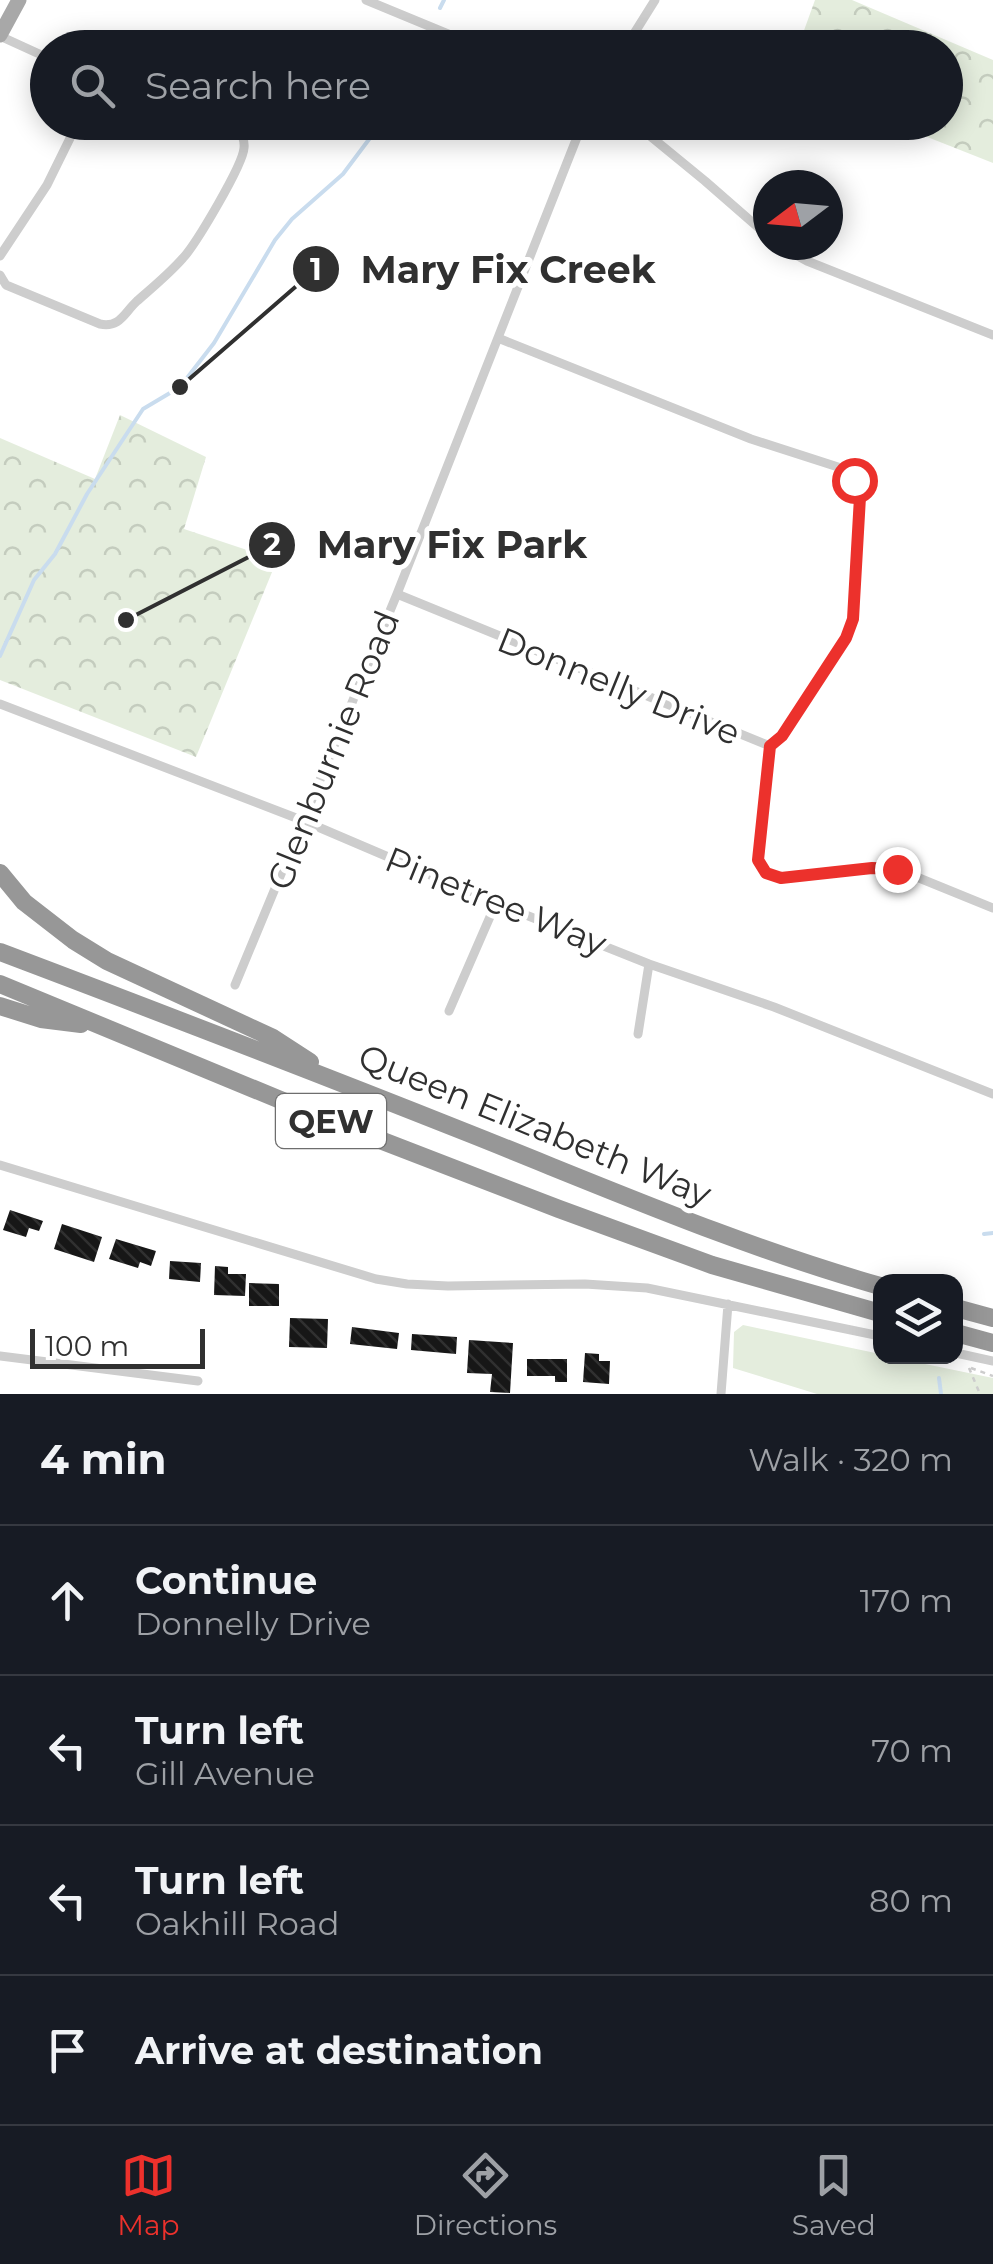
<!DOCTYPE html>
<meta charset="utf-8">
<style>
:root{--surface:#171b24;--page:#242831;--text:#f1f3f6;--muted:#9ea1a6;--line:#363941;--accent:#ec312c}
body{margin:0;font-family:Montserrat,sans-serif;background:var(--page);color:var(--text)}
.controls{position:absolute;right:30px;bottom:30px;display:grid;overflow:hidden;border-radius:20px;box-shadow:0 5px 25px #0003}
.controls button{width:90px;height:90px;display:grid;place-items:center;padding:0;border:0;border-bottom:2px solid var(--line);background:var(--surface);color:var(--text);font:50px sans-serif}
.compass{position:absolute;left:753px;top:170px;width:90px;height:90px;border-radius:50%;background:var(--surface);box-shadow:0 5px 25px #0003;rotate:254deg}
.scale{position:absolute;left:30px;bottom:25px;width:175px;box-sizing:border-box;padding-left:10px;border:5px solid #303030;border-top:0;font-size:28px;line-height:35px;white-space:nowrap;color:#303030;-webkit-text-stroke:8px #fff;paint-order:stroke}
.stop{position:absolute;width:30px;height:30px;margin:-22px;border:8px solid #ec312c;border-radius:50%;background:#fff}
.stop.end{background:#ec312c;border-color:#fff;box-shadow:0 2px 10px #0008}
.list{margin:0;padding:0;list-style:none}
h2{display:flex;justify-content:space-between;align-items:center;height:130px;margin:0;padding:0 40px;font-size:42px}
h2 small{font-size:32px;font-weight:400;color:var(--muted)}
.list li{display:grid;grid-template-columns:65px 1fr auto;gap:30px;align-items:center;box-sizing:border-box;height:150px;padding:0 40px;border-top:2px solid var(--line)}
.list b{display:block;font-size:38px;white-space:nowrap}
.list p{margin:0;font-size:32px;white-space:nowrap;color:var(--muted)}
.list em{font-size:32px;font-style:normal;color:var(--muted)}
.icon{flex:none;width:55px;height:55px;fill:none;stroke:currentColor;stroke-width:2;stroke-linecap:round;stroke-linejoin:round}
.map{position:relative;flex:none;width:993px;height:1394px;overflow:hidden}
.search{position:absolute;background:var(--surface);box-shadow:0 5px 25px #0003;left:30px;right:30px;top:30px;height:110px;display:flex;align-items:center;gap:25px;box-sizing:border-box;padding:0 35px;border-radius:55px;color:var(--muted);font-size:38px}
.sheet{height:730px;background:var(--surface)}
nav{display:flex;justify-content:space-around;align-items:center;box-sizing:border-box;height:140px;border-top:2px solid var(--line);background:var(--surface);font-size:28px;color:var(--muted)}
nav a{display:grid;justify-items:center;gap:5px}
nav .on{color:var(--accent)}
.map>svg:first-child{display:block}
</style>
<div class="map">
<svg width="993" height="1394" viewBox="0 0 993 1394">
<defs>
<pattern id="forest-crowns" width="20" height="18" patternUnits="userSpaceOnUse" patternTransform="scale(2.5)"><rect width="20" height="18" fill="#e4eddd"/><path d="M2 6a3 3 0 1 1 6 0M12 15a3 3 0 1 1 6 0" fill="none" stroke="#c4ccbe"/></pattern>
<pattern id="building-back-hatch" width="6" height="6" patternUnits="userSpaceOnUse" patternTransform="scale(2.5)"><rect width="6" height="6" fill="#171717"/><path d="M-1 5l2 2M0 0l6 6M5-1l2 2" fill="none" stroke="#303030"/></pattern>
</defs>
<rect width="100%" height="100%" fill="#fff"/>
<!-- grass -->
<path fill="#e4eddd" d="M 743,1325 L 880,1354 L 880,1356 L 891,1357 L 993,1378 L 993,1394 L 817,1394 L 733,1368 L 734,1332 Z"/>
<!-- forest -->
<path fill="url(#forest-crowns)" d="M 815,0 L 852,0 L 993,60 L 993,163 L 892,123 L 946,122 L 946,48 L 798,47 Z
M 120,415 L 206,457 L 184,529 L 277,560 L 196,757 L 0,680 L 0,438 L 95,479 Z"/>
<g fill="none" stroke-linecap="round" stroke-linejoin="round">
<!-- stream -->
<path stroke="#c9dcee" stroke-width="4" d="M 440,8 L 444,0
M 422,48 L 428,33
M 0,656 L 34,580 L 55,554 L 87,494 L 143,409 L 180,387 L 214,343 L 275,240 L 292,219 L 343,174 L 382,122
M 984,1234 L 993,1233
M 939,1378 L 941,1394"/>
</g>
<!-- building -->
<path fill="url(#building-back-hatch)" d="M 10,1210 L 43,1221 L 39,1231 L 29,1228 L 26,1237 L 3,1230 Z
M 62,1224 L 102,1237 L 94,1262 L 54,1249 Z
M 116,1239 L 156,1251 L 151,1266 L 140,1262 L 138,1268 L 109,1259 Z
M 170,1261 L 201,1263 L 200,1282 L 169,1279 Z
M 215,1266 L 228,1267 L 228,1274 L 246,1274 L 245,1296 L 214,1295 Z
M 249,1283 L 279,1284 L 279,1306 L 249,1306 Z
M 290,1318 L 328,1319 L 327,1348 L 289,1347 Z
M 352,1327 L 399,1333 L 397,1349 L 350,1344 Z
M 412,1334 L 457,1337 L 456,1354 L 411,1350 Z
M 469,1340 L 513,1343 L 510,1393 L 490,1392 L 492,1374 L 467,1373 Z
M 585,1353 L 599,1354 L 599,1361 L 610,1361 L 609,1384 L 583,1382 Z
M 527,1359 L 567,1359 L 567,1382 L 555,1382 L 555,1376 L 527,1376 Z"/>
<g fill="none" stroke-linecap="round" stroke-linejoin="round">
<!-- path -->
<path stroke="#cdcdcd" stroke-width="2.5" stroke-dasharray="5 5" stroke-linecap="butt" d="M 927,1356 L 949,1361
M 969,1368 L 980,1394
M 971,1368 L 993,1376"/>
<!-- minor -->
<path stroke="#cdcdcd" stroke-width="9" d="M 366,0 L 482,48
M 0,36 L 48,58
M 625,48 L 655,0
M 633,122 L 705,181 L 768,236
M 778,245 L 807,261 L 993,335
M 0,256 L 47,185 L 78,122
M 0,275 L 6,285 L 100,324 C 120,328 124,313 137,301 C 153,287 169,274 183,258 C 196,244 243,165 244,148 C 245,140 241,132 237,126 L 226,122
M 397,594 L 770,746 L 782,736 L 846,638 L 853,619 L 859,497 L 854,480 L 838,467 L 751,439 L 498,338
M 0,704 L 304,821 L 496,903 L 649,964 L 774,1007 L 993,1094
M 770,746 L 759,860 L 765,873 L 781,879 L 872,868 L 897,869 L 993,908
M 235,985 L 397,594 L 583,122
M 449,1011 L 496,903
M 638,1034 L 649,964
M 0,1165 L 376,1279 L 407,1284 L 448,1286 L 585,1284 L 647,1288 L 880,1336
M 956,1353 L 993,1361
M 0,1356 L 198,1381
M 721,1394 L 728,1304"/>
<!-- primary -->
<path stroke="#a8a8a8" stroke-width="15" d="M 0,35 L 19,0"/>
<!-- motorway -->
<path stroke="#979797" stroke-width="18" d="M 0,873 L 24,902 L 73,940 L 107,961 L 273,1038 L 310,1062
M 0,952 C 156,1011 312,1071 468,1133 C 604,1187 739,1246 880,1286
M 0,984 L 336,1123 L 559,1209 L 712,1265 L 880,1313
M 0,1006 L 41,1019 L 81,1024
M 956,1308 L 993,1318
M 956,1333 L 993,1343"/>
</g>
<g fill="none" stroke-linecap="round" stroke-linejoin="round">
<!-- route -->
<path stroke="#ec312c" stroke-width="12" d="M 854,480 L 860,497 L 853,619 L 846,638 L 782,736 L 770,746 L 758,860 L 766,873 L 781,878 L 872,868 L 897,869"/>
</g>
<g text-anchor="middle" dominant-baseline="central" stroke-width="10" stroke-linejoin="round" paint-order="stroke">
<!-- shield labels -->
<rect fill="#fff" stroke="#6e6e6e" stroke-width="2.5" x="276" y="1094" width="110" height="54" rx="8"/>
<g font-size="32" font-weight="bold" fill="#303030">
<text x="331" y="1121">QEW</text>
</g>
<!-- street labels -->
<g font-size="35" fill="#303030" stroke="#fff">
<text transform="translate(619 686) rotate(22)">Donnelly Drive</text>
<text transform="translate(333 750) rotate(-68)">Glenburnie Road</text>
<text transform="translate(496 901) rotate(22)">Pinetree Way</text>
<text transform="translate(535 1125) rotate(22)">Queen Elizabeth Way</text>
</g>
</g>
<!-- callouts -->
<path fill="none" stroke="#303030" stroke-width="4" d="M180 387L316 269M126 620L272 545"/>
<g fill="#303030" stroke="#fff" stroke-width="4">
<circle cx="180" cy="387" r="10"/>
<circle cx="126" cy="620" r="10"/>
<circle cx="316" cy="269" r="25"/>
<circle cx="272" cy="545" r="25"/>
</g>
<g font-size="30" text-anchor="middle" font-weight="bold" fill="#fff">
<text x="316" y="280">1</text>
<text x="272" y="555">2</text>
</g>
<g font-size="38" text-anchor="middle" font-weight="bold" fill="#303030" stroke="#fff" stroke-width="10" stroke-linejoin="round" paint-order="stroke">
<text x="508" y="283">Mary Fix Creek</text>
<text x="452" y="558">Mary Fix Park</text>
</g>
</svg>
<div class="controls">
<button><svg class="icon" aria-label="layers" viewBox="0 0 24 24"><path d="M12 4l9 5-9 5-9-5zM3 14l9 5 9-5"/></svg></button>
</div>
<svg class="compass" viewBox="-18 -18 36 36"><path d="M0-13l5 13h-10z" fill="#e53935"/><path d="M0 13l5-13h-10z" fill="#9ea1a6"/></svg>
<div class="scale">100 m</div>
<div class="stop" style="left:854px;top:480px"></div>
<div class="stop end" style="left:897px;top:869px"></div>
<div class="search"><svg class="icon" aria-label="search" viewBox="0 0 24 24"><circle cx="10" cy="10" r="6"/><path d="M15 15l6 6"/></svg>Search here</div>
</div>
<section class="sheet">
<h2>4 min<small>Walk · 320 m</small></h2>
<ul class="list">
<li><svg class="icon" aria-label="ahead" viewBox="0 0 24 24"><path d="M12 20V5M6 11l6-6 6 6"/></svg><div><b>Continue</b><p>Donnelly Drive</p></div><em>170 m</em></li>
<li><svg class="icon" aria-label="left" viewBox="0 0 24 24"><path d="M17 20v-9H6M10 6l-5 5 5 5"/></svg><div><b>Turn left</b><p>Gill Avenue</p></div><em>70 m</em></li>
<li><svg class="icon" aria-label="left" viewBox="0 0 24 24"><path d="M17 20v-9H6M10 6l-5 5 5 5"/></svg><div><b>Turn left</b><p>Oakhill Road</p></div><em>80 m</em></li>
<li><svg class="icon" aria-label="arrive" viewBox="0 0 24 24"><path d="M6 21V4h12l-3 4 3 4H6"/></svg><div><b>Arrive at destination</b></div></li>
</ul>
</section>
<nav>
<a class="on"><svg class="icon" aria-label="map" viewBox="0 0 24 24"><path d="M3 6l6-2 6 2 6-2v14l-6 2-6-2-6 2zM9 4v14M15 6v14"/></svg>Map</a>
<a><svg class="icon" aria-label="directions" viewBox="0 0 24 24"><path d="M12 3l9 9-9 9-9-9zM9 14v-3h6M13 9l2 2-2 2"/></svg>Directions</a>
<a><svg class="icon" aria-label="saved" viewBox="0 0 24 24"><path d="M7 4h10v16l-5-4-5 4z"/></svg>Saved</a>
</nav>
